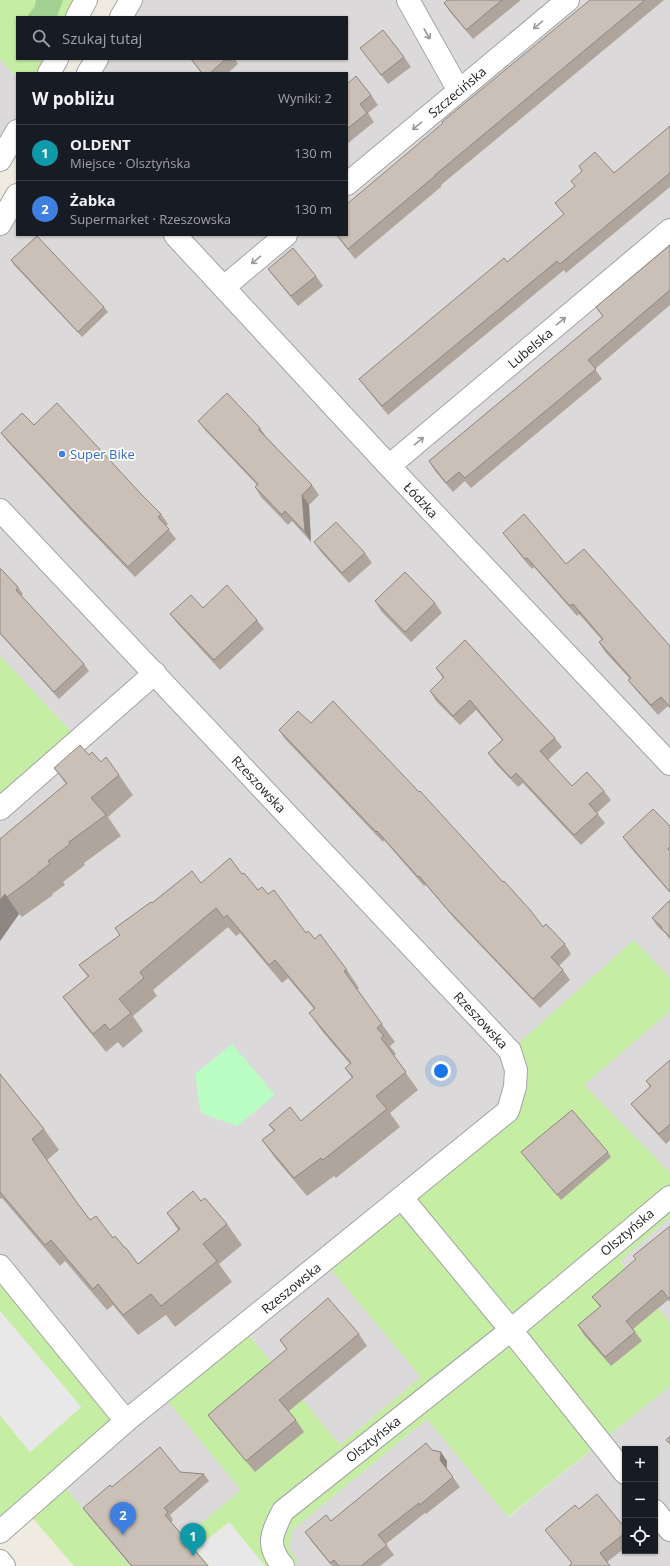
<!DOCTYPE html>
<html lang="pl">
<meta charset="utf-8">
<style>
:root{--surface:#171b24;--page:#20242c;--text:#f1f3f6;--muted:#9ea1a6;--line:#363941;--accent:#df8987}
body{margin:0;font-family:"Open Sans",sans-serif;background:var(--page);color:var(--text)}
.controls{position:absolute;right:12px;bottom:12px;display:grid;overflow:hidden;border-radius:0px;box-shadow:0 1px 3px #0004}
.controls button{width:36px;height:36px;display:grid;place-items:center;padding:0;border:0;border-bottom:1px solid var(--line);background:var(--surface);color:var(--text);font:20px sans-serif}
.you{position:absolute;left:441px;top:1071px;width:14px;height:14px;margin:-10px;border:3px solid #fff;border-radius:50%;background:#1a73e8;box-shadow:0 0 0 6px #1a73e833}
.badge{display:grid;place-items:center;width:26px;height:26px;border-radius:50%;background:var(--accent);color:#fff;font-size:13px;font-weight:700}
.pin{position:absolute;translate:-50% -33px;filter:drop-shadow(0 1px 2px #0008)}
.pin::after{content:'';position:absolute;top:21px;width:14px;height:12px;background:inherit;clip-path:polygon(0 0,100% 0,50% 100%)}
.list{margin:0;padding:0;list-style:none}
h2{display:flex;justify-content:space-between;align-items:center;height:52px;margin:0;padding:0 16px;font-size:17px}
h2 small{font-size:13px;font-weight:400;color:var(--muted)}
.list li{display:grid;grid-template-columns:26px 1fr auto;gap:12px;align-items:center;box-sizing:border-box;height:56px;padding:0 16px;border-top:1px solid var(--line)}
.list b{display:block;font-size:15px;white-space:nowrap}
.list p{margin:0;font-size:13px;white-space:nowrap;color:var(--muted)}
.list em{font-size:13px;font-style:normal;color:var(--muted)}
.icon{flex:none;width:22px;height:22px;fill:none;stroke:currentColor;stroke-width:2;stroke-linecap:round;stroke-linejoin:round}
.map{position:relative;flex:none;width:670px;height:1566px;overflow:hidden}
.search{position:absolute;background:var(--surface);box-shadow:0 1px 3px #0004;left:16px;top:16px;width:332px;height:44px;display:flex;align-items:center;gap:10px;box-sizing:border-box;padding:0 14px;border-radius:0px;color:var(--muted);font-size:15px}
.panel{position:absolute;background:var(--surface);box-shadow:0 1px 3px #0004;left:16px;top:72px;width:332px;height:164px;border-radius:0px}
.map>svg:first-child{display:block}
</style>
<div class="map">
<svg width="670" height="1566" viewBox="0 0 670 1566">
<rect width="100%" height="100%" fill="#efebe1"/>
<!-- residential -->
<path fill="#dbd9d9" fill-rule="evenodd" d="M 131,0 L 670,0 L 670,978 L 634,940 L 508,1111 L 324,1261 L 421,1377 L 340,1445 L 242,1327 L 161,1393 L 242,1490 L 150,1566 L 130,1566 L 59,1480 L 126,1421 L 0,1266 L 0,809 L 68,728 L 0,656 L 0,224 L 17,195 L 17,235 L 347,235 L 347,73 L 88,73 L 97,59 L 347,59 L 347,17 L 121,17 Z
M 0,59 L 17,78 L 17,131 L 0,160 Z
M 670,1011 L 670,1173 L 584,1085 Z
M 670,1215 L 670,1323 L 620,1261 Z
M 670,1386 L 670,1566 L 292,1566 L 289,1550 L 292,1530 L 427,1419 L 509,1517 ZM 625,1449 L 655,1449 L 655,1551 L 625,1551 Z"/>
<!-- grass -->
<path fill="#c5eda3" d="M 0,0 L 86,0 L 77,17 L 17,17 L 17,59 L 57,59 L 49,73 L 17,73 L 17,78 L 0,59 Z
M 0,656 L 79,740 L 0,809 Z
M 634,940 L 670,978 L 670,1011 L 584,1085 L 670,1173 L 670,1217 L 620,1261 L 670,1323 L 670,1386 L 508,1517 L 427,1419 L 292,1530 L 289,1550 L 298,1561 L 292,1566 L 150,1566 L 241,1490 L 161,1393 L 242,1327 L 340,1445 L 421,1377 L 324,1261 L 508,1111 L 510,1051 Z
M 0,1266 L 126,1421 L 59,1480 L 130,1566 L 74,1566 L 25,1509 L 0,1532 L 0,1415 L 30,1452 L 81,1407 L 0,1311 Z"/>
<!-- forest -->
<path fill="#a3d193" d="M 36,0 L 63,0 L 57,17 L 27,17 L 35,6 Z"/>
<!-- park -->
<path fill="#bafdc2" d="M 232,1044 L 275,1095 L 237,1126 L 203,1114 L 200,1109 L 195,1074 Z"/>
<!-- parking -->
<path fill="#e8e8e8" d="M 0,1311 L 81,1407 L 30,1452 L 0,1415 Z
M 229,1522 L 265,1566 L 209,1566 L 195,1549 Z"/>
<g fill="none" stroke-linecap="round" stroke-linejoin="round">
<defs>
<path id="minor" d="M 408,0 L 459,91
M 347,184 L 568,0
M 175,235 L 389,466 L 670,764
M 224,287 L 286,235
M 389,466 L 670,230
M 0,510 L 510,1051 L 516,1070 L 515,1087 L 508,1111 L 126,1421 L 0,1532
M 0,809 L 155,673
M 402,1198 L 511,1330 L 625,1473
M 0,1266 L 126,1421
M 655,1511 L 670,1530
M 283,1566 C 265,1545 272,1533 283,1511 L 511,1330 L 670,1197"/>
<path id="tertiary" d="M 77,17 L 86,0
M 121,17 L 131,0
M 49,73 L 57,59
M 88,73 L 97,59
M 0,160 L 17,131
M 0,224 L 17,195
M 0,1561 L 4,1566"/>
</defs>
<!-- minor casing -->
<use href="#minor" stroke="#a3a3a3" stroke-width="24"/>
<!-- tertiary casing -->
<use href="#tertiary" stroke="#a3a3a3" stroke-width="24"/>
<!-- minor -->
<use href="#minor" stroke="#fff" stroke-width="22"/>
<!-- tertiary -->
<use href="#tertiary" stroke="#fff" stroke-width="22"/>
</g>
<!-- wall -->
<path fill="#afa59d" d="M 447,0 L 521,0 L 473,39 L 450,12 L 444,3 Z
M 590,0 L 664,0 L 441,185 L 442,186 L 355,259 L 336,235 L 347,235 Z
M 360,48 L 404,57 L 411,67 L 388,84 Z
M 191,59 L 235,59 L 238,64 L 228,73 L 201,73 Z
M 347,84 L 371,95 L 378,105 L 368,113 L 374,122 L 347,144 Z
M 670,126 L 670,187 L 566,273 L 564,270 L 388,415 L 366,388 L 359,379 L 507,262 L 564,214 L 555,203 L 575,186 L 571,181 L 614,173 Z
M 670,245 L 670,305 L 595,369 L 602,379 L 471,488 L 465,481 L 453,492 L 435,471 L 429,461 L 603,317 L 596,307 Z
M 11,260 L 104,307 L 108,312 L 82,337 L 14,265 Z
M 268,269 L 316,276 L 323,286 L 298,306 L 275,278 Z
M 198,421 L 260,428 L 267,438 L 312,485 L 319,495 L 309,505 L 311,542 L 292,521 L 288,525 L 261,497 L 255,487 L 257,485 L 205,430 Z
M 34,425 L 141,494 L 161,514 L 168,524 L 166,526 L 176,539 L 135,577 L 80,520 L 8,442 L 1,433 Z
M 503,533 L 566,564 L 670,646 L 670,709 L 668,706 L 658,715 L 635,689 L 628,680 L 630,679 L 605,652 L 599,642 L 602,640 L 579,614 L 577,616 L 534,567 L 532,569 L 525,561 L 510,542 Z
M 314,542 L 365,553 L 372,563 L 349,583 L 321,552 Z
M 0,569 L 18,587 L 23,594 L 21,596 L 84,664 L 89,671 L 59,699 L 0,634 Z
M 375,601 L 435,603 L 442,613 L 411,642 L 381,611 Z
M 203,608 L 257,620 L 264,629 L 220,670 L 177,623 L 170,614 Z
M 436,668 L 555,738 L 562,747 L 548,760 L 572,786 L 604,791 L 611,800 L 597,813 L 605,823 L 581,845 L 523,783 L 518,787 L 495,763 L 488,753 L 502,740 L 476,710 L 460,725 L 436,701 L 430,691 L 443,678 Z
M 311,723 L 543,927 L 565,944 L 571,954 L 559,966 L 563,970 L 570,980 L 540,1008 L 454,918 L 426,885 L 424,886 L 384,840 L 383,842 L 285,739 L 279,730 Z
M 89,755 L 101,762 L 119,775 L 133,795 L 108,817 L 121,836 L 84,863 L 85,865 L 63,882 L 65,885 L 52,894 L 53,895 L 22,917 L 19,914 L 0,941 L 0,839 L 66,784 L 54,768 Z
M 670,826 L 670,893 L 630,847 L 623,837 Z
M 242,874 L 258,890 L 268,894 L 306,933 L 315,939 L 347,970 L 359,988 L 357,990 L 395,1042 L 390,1046 L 396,1054 L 394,1056 L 418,1090 L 390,1113 L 400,1127 L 336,1178 L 334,1176 L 307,1196 L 275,1158 L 262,1140 L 274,1131 L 269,1125 L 301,1121 L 352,1078 L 345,1068 L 350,1064 L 322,1031 L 309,1013 L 314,1009 L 288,978 L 282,983 L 240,933 L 236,936 L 228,927 L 153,990 L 157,996 L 133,1016 L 143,1031 L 123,1048 L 118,1042 L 106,1052 L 76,1015 L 63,997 L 88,977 L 79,965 L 120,935 L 115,928 L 152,903 L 201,883 Z
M 670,900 L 670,940 L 665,933 L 658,927 L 652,918 Z
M 670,1060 L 670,1140 L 666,1144 L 638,1113 L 631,1104 L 650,1087 L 646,1081 Z
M 0,1074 L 44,1129 L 59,1150 L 47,1160 L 78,1204 L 90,1220 L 113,1238 L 125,1248 L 138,1264 L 178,1230 L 167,1213 L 201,1201 L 227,1224 L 242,1245 L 219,1264 L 232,1282 L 175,1327 L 166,1315 L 138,1335 L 113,1305 L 107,1310 L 65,1261 L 60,1266 L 2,1198 L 0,1199 Z
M 521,1152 L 608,1152 L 611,1157 L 561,1200 Z
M 670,1226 L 670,1302 L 668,1300 L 633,1329 L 642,1341 L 611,1366 L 584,1335 L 578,1325 L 600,1307 L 592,1297 L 636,1260 L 633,1256 Z
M 359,1334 L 367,1346 L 289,1411 L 296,1420 L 304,1432 L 255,1472 L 217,1427 L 208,1415 L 287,1350 L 280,1340 Z
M 432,1450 L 447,1461 L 447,1469 L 460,1487 L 426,1514 L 425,1513 L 386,1544 L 394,1555 L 380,1566 L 332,1566 L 312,1542 L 305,1532 L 331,1521 Z
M 180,1472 L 204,1474 L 209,1481 L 170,1515 L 173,1520 L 171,1522 L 208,1566 L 131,1566 L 88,1515 L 83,1508 Z
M 579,1509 L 625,1528 L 625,1548 L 607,1562 L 572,1563 L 552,1539 L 545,1530 Z"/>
<!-- shaded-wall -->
<path fill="#8e8680" d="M 302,495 L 309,505 L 311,542 L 305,532 Z
M 5,894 L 19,914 L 0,941 L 0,900 Z
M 441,1452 L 447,1461 L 446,1470 L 440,1460 Z"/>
<!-- building -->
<path fill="#cbc0b7" stroke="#8e8680" d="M 447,0 L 502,0 L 466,30 L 444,3 Z
M 590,0 L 645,0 L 435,175 L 435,176 L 348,249 L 337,235 L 347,235 L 347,204 L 443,123 L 442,122 Z
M 383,30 L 404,57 L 381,75 L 360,48 Z
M 191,59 L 226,59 L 210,73 L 202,73 Z
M 356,76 L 371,95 L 360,104 L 367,113 L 347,129 L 347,84 Z
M 670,126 L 670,173 L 560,264 L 557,261 L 382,406 L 359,379 L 504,258 L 507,262 L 564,214 L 555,203 L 575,186 L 571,181 L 582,171 L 579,166 L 595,152 L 614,173 Z
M 37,236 L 104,307 L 78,332 L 11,260 Z
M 670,245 L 670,290 L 588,360 L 596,369 L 465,478 L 459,472 L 446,483 L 429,461 L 603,316 L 596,307 Z
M 293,248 L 316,276 L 291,296 L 268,269 Z
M 227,393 L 260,428 L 259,430 L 312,485 L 302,495 L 305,532 L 285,511 L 282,515 L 255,487 L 258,484 L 198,421 Z
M 57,403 L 141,494 L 161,514 L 158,517 L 169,529 L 128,567 L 73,510 L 1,433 L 22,413 L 34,425 Z
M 524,514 L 566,564 L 584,549 L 670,646 L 670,707 L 661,697 L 651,705 L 628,680 L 631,678 L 599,642 L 603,639 L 573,604 L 570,606 L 527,558 L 525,559 L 518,551 L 503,533 Z
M 336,522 L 365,553 L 342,573 L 314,542 Z
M 0,569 L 1,569 L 18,587 L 16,590 L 84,664 L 54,692 L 0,633 Z
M 405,572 L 435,603 L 405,632 L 375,601 Z
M 227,585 L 257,620 L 214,660 L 170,614 L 191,595 L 203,608 Z
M 465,640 L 555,738 L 540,751 L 572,786 L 587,772 L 604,791 L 589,804 L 598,814 L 574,835 L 516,773 L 511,778 L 488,753 L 503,740 L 470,700 L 453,716 L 430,691 L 444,677 L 436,668 Z
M 333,701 L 419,792 L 420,791 L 503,882 L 504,881 L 531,911 L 543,927 L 546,924 L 565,944 L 551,957 L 563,970 L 533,999 L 447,909 L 419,876 L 418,877 L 377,831 L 376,832 L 279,730 L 298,711 L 311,723 Z
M 80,745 L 89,755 L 92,752 L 101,762 L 106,757 L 119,775 L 91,798 L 106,815 L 69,842 L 70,844 L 48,861 L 50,864 L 38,873 L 38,874 L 7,897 L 5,894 L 0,900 L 0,839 L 67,783 L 54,768 Z
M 653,809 L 670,826 L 670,847 L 668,849 L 670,851 L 670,892 L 623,837 Z
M 230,858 L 242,874 L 244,873 L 258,890 L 262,887 L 268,894 L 274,890 L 306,933 L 308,931 L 315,939 L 320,934 L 347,970 L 344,971 L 382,1024 L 377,1028 L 384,1036 L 381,1038 L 406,1072 L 376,1096 L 387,1109 L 323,1160 L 321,1158 L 294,1178 L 262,1140 L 275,1130 L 269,1125 L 290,1107 L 301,1121 L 353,1077 L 345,1068 L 351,1063 L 309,1013 L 315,1008 L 275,960 L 269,965 L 227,915 L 224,918 L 216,908 L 140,972 L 144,978 L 119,999 L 131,1013 L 110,1030 L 105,1024 L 93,1034 L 63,997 L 89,976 L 79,965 L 120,935 L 115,928 L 151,902 L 152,903 L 192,871 L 201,883 Z
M 670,900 L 670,937 L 661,928 L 662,927 L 652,918 Z
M 670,1060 L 670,1124 L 659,1134 L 631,1104 L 651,1086 L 646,1081 Z
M 0,1074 L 44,1129 L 32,1139 L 78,1204 L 90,1220 L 96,1216 L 113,1238 L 115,1236 L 125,1248 L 126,1248 L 138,1264 L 180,1229 L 167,1213 L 193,1191 L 201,1201 L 205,1198 L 227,1224 L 203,1244 L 217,1261 L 161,1306 L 151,1294 L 123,1315 L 98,1284 L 93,1289 L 51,1240 L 45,1245 L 0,1192 Z
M 572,1110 L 608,1152 L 557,1195 L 521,1152 Z
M 670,1226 L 670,1298 L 668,1298 L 662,1290 L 626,1321 L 635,1332 L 605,1357 L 578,1325 L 601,1306 L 592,1297 L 636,1259 L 633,1256 Z
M 328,1298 L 359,1334 L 279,1400 L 296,1420 L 246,1461 L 208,1415 L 287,1349 L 280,1340 Z
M 670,1436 L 670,1444 L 666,1440 Z
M 426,1443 L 432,1450 L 441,1452 L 440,1460 L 453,1477 L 420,1505 L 419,1503 L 378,1535 L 387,1545 L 361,1566 L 339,1566 L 334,1560 L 330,1563 L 305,1532 L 326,1515 L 331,1521 Z
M 160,1447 L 180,1472 L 204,1474 L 164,1508 L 168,1512 L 165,1515 L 208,1566 L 132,1566 L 83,1508 L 110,1485 L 112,1487 Z
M 597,1494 L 625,1528 L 625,1533 L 600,1553 L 610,1566 L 569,1566 L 572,1563 L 545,1530 L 575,1505 L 579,1509 Z"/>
<!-- one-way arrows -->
<defs><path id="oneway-shaft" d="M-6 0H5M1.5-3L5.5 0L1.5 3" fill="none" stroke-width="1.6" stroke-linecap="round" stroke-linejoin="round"/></defs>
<g stroke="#999">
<use href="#oneway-shaft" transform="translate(538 25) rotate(140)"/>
<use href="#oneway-shaft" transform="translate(427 34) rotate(61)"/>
<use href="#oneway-shaft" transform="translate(417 126) rotate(140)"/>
<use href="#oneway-shaft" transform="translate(256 260) rotate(140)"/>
<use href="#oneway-shaft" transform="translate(561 321) rotate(-40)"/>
<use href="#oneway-shaft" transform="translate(419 441) rotate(-40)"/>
</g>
<!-- markers -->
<circle fill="#3f7fe0" stroke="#fff" stroke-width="1.5" cx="62" cy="454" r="4"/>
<g text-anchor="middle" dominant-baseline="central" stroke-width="3.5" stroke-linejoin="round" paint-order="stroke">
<!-- street labels -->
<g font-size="13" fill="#1c1c1c" stroke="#fff">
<text transform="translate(457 92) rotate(-40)">Szczecińska</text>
<text transform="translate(530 348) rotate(-40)">Lubelska</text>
<text transform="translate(421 500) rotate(47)">Łódzka</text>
<text transform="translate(259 784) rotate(47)">Rzeszowska</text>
<text transform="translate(481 1020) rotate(47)">Rzeszowska</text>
<text transform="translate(627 1232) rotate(-40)">Olsztyńska</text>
<text transform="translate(291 1288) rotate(-39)">Rzeszowska</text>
<text transform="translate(373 1439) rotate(-38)">Olsztyńska</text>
</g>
<!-- shop labels -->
<g font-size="13" fill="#366cbe" stroke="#fff" text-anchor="start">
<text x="70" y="454">Super Bike</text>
</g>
</g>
</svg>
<div class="controls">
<button>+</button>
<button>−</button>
<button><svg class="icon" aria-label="locate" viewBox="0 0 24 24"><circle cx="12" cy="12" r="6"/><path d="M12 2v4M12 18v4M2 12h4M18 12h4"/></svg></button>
</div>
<div class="you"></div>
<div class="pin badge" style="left:193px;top:1556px;background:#0f9aa8">1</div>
<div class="pin badge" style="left:123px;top:1535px;background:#3f7fe0">2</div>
<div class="search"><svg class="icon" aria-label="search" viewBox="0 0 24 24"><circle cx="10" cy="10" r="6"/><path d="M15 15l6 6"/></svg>Szukaj tutaj</div>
<section class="panel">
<h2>W pobliżu<small>Wyniki: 2</small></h2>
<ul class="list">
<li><span class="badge" style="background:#0f9aa8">1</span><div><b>OLDENT</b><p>Miejsce · Olsztyńska</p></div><em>130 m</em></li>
<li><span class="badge" style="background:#3f7fe0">2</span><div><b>Żabka</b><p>Supermarket · Rzeszowska</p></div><em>130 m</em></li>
</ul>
</section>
</div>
